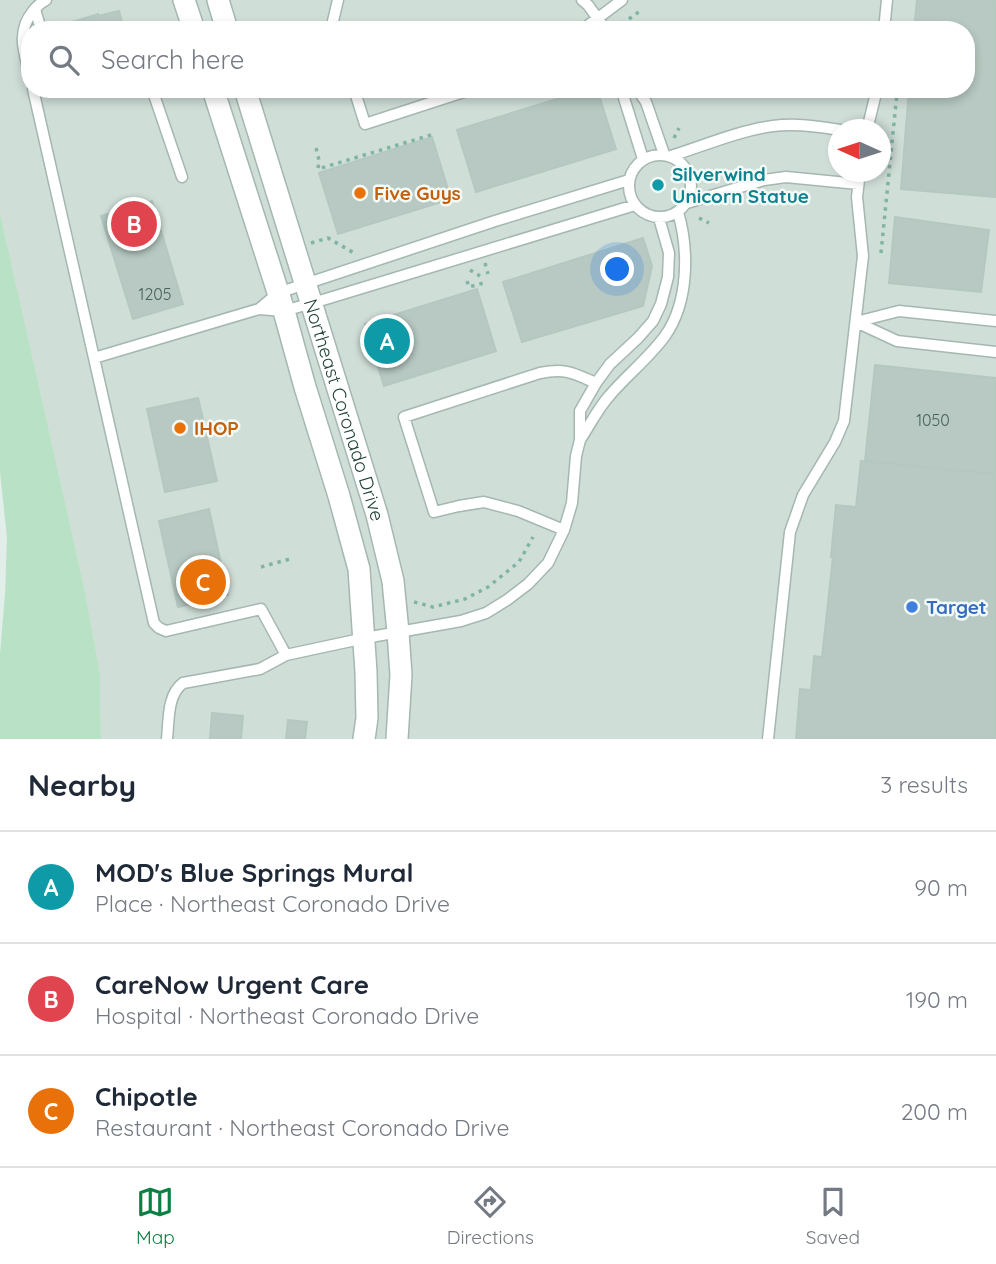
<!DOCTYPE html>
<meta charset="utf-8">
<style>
:root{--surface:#fff;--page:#f2f2f3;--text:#1f2937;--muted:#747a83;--line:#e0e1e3;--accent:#0b8043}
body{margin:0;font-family:Quicksand,sans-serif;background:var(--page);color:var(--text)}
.compass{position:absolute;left:828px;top:119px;width:63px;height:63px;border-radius:50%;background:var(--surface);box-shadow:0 4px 10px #0003;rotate:273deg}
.you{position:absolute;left:618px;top:270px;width:24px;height:24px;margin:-18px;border:5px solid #fff;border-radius:50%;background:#1a73e8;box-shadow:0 0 0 10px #1a73e833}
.badge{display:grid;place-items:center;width:46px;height:46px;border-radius:50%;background:var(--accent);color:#fff;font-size:23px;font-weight:700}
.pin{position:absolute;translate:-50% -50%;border:4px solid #fff;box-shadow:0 2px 7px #0006}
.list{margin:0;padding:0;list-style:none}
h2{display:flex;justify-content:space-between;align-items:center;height:91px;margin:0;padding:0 28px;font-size:30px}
h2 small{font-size:23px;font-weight:400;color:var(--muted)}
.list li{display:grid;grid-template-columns:46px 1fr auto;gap:21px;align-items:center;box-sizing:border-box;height:112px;padding:0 28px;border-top:2px solid var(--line)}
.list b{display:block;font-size:26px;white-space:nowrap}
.list p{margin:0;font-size:23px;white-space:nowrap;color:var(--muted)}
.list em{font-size:23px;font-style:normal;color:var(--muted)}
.icon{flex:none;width:38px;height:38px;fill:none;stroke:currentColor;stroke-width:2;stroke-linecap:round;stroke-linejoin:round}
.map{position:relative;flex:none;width:996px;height:739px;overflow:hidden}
.search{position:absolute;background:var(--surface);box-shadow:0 4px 10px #0003;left:21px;right:21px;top:21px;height:77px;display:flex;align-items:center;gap:18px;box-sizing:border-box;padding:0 24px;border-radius:28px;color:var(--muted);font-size:26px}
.sheet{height:427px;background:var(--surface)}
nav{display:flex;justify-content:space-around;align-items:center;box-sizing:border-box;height:98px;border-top:2px solid var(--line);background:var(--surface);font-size:19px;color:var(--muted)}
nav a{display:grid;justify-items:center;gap:4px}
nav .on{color:var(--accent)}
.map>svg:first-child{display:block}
</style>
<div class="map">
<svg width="996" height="739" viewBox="0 0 996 739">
<rect width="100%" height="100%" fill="#e2eee9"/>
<!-- built -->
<path fill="#d0ded8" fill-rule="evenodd" d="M 0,0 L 996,0 L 996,739 L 101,739 L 100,673 L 83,582 L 0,213 ZM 30,30 L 966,30 L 966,89 L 30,89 ZM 838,130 L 880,130 L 880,172 L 838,172 Z"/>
<!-- green -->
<path fill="#b9e1c5" d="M 0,213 L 83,582 L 100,673 L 101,739 L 0,739 L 0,654 L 5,594 L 7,538 L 0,472 Z"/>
<!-- building -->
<path fill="#b7c9c2" stroke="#b4c8c0" stroke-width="2" d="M 917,0 L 996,0 L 996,197 L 901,189 L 909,89 L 966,89 L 966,30 L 914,30 Z
M 119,11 L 124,30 L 63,30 L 62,25 L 98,14 L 98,16 Z
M 589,89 L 597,89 L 616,149 L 476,192 L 457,130 Z
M 432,137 L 451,199 L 338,234 L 319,173 Z
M 152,201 L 183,304 L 133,319 L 101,216 Z
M 895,217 L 989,230 L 981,292 L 889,283 Z
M 643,238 L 652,266 L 643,306 L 522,342 L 503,282 Z
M 477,289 L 496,351 L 384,386 L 365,324 Z
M 875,365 L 996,378 L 996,474 L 865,461 Z
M 198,398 L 217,481 L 165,492 L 147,409 Z
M 861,461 L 996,474 L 996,739 L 796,739 L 800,689 L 811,690 L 814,656 L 822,657 L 833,557 L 831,557 L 836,505 L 856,507 Z
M 209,509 L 228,595 L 178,607 L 159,521 Z
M 212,713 L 243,716 L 241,739 L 210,739 Z
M 288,720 L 307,722 L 305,739 L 286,739 Z"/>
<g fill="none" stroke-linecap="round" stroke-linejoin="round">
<defs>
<path id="lane" d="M 582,0 L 588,5 L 606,30
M 35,9 L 41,30
M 336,30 L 333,21 L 338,0
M 582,30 L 622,0
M 884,30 L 887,0
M 30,76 C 24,52 16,32 33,11 C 37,6 40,3 46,0
M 33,89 L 94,358
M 152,89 L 182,177
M 354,89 L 365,124 L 473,89
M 624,89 L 624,98 L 643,159
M 637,89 L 646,102 L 664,154
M 867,130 L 877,89
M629 186a31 31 0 1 1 62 0a31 31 0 1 1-62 0Z
M 671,156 C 703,146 741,130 773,126 C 795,123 817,126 840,130
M 687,203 L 764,180 L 786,177 L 858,184
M 259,309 L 278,293 L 495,221 L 629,180
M 856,322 L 897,341 L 996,352
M 856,322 L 899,311 L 996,321
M 580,440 C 590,425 598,408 610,395 C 627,375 649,358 665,336 C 689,302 689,250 678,212
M 564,530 L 518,511 L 484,502 L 459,506 L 434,512 L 404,417 L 540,373 C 566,368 573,373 596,383
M 286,655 L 261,609 L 166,631 L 159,628 L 154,623 L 94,358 L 259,309 L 284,311 L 326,299 L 635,205
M 167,739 C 169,720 167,695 183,683 L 260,669 L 286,655 L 365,638 L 461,621 L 486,613 L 507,600 L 528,584 L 548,563 L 564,530 L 572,503 L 576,456 L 580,440 L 580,411 L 596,383 L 610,364 L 638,338 L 653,321 L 661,304 L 668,277 L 669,253 L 659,218
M 768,739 L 790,532 L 803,495 L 835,442 L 844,421 L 863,256 L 857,197 L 860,172"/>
<g id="street">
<path d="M 184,0 L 194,30"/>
<path d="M 218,0 L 227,30"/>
<path d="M 213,89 L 284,311 L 305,387 L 339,496 L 359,569 L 366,672 L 367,718 L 364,739"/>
<path id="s1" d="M 245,89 L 377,515 L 393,581 L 398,632 L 401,675 L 397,739"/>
</g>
</defs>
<!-- lane casing -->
<use href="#lane" stroke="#a4b7b1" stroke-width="13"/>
<!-- street casing -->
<use href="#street" stroke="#a4b7b1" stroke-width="24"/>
<!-- path -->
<path stroke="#80b4a5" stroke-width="3.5" stroke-dasharray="3.5 5" stroke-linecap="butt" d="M 622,24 L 640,11
M 674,138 L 679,128
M 316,148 L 319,160 L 318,169 L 434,134
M 699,218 L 709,223
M 311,243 L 328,238 L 354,253
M 881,253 L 897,93
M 485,263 L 488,274
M 470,270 L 480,276
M 467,281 L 469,287 L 487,282
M 261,567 L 290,559
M 414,602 L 433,607 L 465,599 L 488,587 L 519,562 L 533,537"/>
<!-- lane -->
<use href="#lane" stroke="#fff" stroke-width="10"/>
<!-- street -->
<use href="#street" stroke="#fff" stroke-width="21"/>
</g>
<!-- markers -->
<circle fill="#0f9aa8" stroke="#f3faf7" stroke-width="2.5" cx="658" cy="185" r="7"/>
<g fill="#e8710a" stroke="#f3faf7" stroke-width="2.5">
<circle cx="360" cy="193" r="7"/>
<circle cx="180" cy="428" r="7"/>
</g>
<circle fill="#3f7fe0" stroke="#f3faf7" stroke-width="2.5" cx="912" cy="607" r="7"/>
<g text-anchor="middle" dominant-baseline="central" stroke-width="5" stroke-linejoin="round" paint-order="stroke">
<!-- number labels -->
<g font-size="16" fill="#46635b">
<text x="155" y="294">1205</text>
<text x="933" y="420">1050</text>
</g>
<!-- culture labels -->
<g font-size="19" font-weight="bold" fill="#0d838f" stroke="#f3faf7" text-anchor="start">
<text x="672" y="174">Silverwind<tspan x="672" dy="22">Unicorn Statue</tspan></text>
</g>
<!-- food labels -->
<g font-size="19" font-weight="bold" fill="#c56008" stroke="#f3faf7" text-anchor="start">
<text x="374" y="193">Five Guys</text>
<text x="194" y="428">IHOP</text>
</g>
<!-- street labels -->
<g font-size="19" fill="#204139" stroke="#f3faf7">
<text stroke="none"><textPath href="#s1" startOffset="336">Northeast Coronado Drive</textPath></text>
</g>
<!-- shop labels -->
<g font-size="19" font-weight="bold" fill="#366cbe" stroke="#f3faf7" text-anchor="start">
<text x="926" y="607">Target</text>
</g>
</g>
</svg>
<svg class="compass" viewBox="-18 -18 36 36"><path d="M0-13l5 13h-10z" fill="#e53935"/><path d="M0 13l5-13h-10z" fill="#747a83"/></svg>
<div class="you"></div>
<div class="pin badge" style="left:387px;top:341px;background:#0f9aa8">A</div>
<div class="pin badge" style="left:134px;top:224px;background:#e0444e">B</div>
<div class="pin badge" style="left:203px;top:582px;background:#e8710a">C</div>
<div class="search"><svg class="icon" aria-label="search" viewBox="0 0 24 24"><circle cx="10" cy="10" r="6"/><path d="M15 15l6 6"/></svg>Search here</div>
</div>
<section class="sheet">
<h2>Nearby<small>3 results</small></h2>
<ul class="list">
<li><span class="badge" style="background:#0f9aa8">A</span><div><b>MOD's Blue Springs Mural</b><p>Place · Northeast Coronado Drive</p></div><em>90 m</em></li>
<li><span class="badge" style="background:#e0444e">B</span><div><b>CareNow Urgent Care</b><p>Hospital · Northeast Coronado Drive</p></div><em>190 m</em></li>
<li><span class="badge" style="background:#e8710a">C</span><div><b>Chipotle</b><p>Restaurant · Northeast Coronado Drive</p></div><em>200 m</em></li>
</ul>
</section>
<nav>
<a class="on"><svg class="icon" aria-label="map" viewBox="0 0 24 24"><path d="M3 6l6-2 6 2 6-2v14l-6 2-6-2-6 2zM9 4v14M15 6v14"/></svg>Map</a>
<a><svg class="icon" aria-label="directions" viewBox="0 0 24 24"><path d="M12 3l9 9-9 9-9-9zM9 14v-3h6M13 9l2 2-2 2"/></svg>Directions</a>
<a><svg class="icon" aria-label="saved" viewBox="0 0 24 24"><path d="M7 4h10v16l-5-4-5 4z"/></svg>Saved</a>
</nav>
